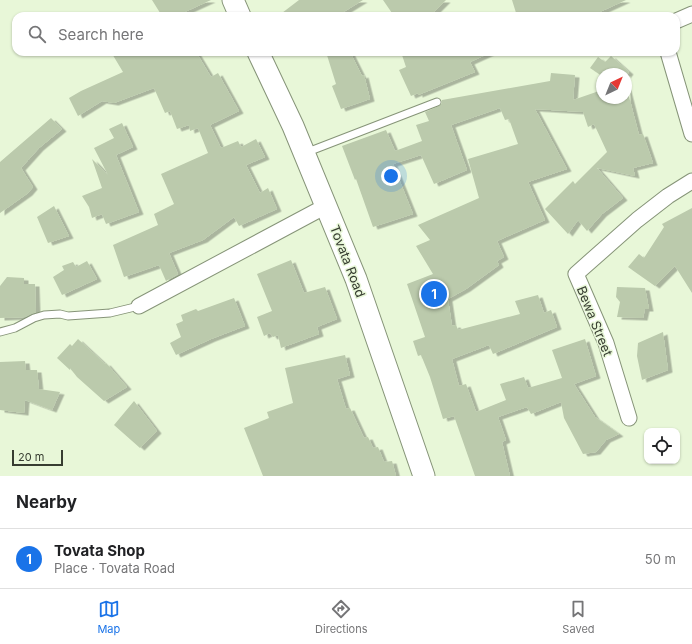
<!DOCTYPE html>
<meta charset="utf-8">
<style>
:root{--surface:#fff;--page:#f6f6f6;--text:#202124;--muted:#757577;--line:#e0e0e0;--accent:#1a73e8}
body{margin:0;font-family:Inter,sans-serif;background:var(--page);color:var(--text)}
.controls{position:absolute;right:12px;bottom:12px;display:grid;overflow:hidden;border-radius:8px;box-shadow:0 1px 3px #0004}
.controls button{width:36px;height:36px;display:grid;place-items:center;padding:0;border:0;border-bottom:1px solid var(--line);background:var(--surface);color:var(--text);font:20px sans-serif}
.compass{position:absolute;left:596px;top:68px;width:36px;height:36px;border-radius:50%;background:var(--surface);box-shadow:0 1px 3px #0004;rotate:43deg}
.scale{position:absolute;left:12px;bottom:10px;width:51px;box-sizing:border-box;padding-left:4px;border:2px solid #373d31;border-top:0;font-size:11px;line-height:14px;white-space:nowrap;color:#373d31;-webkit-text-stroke:3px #e8f7d8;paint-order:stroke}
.you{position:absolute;left:391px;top:176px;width:14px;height:14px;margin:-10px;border:3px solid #fff;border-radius:50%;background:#1a73e8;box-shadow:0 0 0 6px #1a73e833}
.badge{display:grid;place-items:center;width:26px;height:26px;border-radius:50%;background:var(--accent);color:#fff;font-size:13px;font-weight:700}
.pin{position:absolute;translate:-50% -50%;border:2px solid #fff;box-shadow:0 1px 4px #0006}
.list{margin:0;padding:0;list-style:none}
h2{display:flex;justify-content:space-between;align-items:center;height:52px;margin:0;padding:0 16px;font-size:17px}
h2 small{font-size:13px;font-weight:400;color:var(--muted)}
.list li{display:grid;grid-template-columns:26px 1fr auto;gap:12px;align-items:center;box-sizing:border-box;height:60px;padding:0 16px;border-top:1px solid var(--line)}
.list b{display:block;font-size:15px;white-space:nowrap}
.list p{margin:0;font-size:13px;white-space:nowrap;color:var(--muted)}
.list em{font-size:13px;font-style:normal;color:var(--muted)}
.icon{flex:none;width:22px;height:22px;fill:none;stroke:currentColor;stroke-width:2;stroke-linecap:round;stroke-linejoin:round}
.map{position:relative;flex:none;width:692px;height:476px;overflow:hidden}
.search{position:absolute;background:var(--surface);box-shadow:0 1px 3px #0004;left:12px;right:12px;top:12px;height:44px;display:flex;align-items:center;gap:10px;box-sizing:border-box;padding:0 14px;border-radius:12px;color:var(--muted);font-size:15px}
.sheet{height:112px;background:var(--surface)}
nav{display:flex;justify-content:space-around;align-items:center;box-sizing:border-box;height:56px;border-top:1px solid var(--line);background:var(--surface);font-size:11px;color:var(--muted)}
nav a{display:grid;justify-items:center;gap:2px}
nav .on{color:var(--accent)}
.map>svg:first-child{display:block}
</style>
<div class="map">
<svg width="692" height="476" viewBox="0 0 692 476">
<defs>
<filter id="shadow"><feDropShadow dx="4.5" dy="2.5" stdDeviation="0" flood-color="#0004"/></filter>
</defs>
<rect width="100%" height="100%" fill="#e8f7d8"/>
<!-- building -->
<path fill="#bbcaac" filter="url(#shadow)" d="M 152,0 L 211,0 L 176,16 L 162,16 Z
M 299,0 L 363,0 L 337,16 L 278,16 Z
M 383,0 L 446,0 L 430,16 L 394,16 Z
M 512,0 L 626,0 L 591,16 L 517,16 Z
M 111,52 L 196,52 L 211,77 L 218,73 L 239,111 L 210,125 L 221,148 L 238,141 L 241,147 L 256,139 L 265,157 L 246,165 L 260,193 L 268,188 L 277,209 L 239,226 L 234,217 L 203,240 L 169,253 L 178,274 L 166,281 L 159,265 L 124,277 L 113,245 L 158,225 L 154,214 L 174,204 L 161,174 L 208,153 L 198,128 L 190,131 L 189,125 L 177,129 L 170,111 L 165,113 L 154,88 L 114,103 L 102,101 L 78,116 L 69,98 L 81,91 L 123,72 Z
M 326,52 L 350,52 L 362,76 L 364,75 L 370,99 L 341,109 L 332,86 L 336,84 Z
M 401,52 L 492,52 L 470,62 L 475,72 L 418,95 L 418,93 L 411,96 L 399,70 L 406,67 Z
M 611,56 L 629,72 L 626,76 L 626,74 L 602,74 L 602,76 L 590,68 L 598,57 L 605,62 Z
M 551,73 L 575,75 L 573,100 L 602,90 L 602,98 L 626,98 L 626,85 L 639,135 L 643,134 L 653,163 L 633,168 L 635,176 L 597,168 L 623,198 L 602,214 L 587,231 L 578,220 L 568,234 L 545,209 L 573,181 L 575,184 L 607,152 L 594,124 L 588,127 L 583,112 L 535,109 L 567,169 L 528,182 L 545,220 L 497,241 L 504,257 L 497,261 L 499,265 L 466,289 L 448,299 L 452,326 L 456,325 L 458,330 L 520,314 L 515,301 L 538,295 L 544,313 L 551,310 L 557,327 L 493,354 L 489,345 L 452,359 L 459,386 L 466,384 L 476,412 L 506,400 L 500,384 L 524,377 L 528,388 L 562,378 L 552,350 L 585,339 L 596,376 L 574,384 L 595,417 L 619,434 L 606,440 L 596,452 L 583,454 L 564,418 L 561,402 L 531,414 L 527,407 L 498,417 L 506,440 L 502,442 L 510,476 L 475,476 L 454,416 L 443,419 L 430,377 L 421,355 L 418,356 L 413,341 L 425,337 L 407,284 L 433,274 L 416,246 L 430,240 L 418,225 L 479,198 L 468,159 L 518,144 L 509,119 L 505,120 L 500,108 L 451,125 L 467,170 L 434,184 L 421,155 L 393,164 L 413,214 L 373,227 L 356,179 L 355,180 L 342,146 L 386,130 L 395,151 L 422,141 L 416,125 L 429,121 L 425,112 L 439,106 L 442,103 L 442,100 L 550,81 Z
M 51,118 L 62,129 L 39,148 L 21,168 L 33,187 L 28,193 L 0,213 L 0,162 Z
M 122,123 L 133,147 L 116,155 L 139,212 L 106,224 L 102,214 L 92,218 L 89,207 L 82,196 L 102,188 L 92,159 L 108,175 L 94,148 L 114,138 L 109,129 Z
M 54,206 L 69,236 L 48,243 L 37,217 Z
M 692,208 L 692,293 L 675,266 L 655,286 L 628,267 L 639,254 L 644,258 L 664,227 L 662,224 Z
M 291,260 L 304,293 L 325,287 L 337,319 L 317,327 L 319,334 L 281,348 L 278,335 L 273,337 L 270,333 L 264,336 L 257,317 L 272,311 L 257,274 Z
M 87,261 L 97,279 L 62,295 L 53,277 L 64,270 L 62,266 L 73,262 L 76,267 Z
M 7,277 L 24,278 L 24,284 L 35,284 L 36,312 L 25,317 L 0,318 L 0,286 Z
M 617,287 L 645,288 L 649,309 L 645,309 L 643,318 L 617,317 L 620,302 L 616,297 Z
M 234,298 L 245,326 L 211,339 L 176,355 L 170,343 L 181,337 L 176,324 L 183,321 L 181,315 L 196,309 L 198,311 Z
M 663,332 L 668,370 L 642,380 L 637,356 L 638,343 Z
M 78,339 L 105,364 L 106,363 L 127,387 L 104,401 L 77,377 L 70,368 L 70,370 L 57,358 L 70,344 L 72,346 Z
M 345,355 L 350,375 L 337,379 L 346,409 L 350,408 L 364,438 L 368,437 L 373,448 L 378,447 L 384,462 L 392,461 L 396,476 L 263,476 L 244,428 L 269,418 L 267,412 L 293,403 L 285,368 Z
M 25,361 L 26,370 L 37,370 L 39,389 L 60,392 L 52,410 L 25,400 L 24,413 L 0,410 L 0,362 Z
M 134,401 L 157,431 L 140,448 L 114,425 Z"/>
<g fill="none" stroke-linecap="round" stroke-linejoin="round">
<defs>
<path id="lane" d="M 305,153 L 437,102
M 0,332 L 15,328 L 34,318 L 44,315 L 60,314 L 68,316 L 110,313 L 139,306"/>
<path id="street" d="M 676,21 L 692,14
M 668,52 L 692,134
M 139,306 L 326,206
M 629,418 L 606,343 L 576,274 L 637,220 L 668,196 L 692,181"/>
<path id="secondary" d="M 233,0 L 240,16
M 258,52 L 293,126 L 356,279 L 424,476"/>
</defs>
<!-- lane casing -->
<use href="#lane" stroke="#869478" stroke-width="9"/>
<!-- street casing -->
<use href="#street" stroke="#869478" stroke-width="17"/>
<!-- secondary casing -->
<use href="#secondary" stroke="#869478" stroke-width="23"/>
<!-- lane -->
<use href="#lane" stroke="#fff" stroke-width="7"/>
<!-- street -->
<use href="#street" stroke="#fff" stroke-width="15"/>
<!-- secondary -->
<use href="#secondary" stroke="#fff" stroke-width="21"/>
</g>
<g text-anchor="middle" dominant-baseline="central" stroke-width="3" stroke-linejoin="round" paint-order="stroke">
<!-- street labels -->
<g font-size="13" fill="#373d31" stroke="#e8f7d8">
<text transform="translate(348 261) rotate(69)">Tovata Road</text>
<text transform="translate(595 321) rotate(68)">Bewa Street</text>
</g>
</g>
</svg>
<div class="controls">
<button><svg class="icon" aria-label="locate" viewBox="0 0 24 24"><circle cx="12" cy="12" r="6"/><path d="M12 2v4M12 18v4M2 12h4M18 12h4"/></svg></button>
</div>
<svg class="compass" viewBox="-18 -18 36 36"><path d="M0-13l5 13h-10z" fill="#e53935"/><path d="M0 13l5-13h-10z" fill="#757577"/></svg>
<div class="scale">20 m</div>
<div class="you"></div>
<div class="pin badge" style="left:434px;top:294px">1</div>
<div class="search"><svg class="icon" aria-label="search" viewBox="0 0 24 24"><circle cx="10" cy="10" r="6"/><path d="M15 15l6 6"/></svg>Search here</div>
</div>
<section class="sheet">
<h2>Nearby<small></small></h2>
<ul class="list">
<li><span class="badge">1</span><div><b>Tovata Shop</b><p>Place · Tovata Road</p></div><em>50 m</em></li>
</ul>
</section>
<nav>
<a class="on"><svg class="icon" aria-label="map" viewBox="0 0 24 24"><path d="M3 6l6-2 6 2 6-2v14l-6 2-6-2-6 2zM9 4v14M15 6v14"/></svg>Map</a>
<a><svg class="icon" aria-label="directions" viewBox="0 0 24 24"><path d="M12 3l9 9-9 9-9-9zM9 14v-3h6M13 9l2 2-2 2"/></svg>Directions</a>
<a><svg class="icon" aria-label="saved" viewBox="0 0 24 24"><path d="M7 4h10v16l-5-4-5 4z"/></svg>Saved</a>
</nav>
